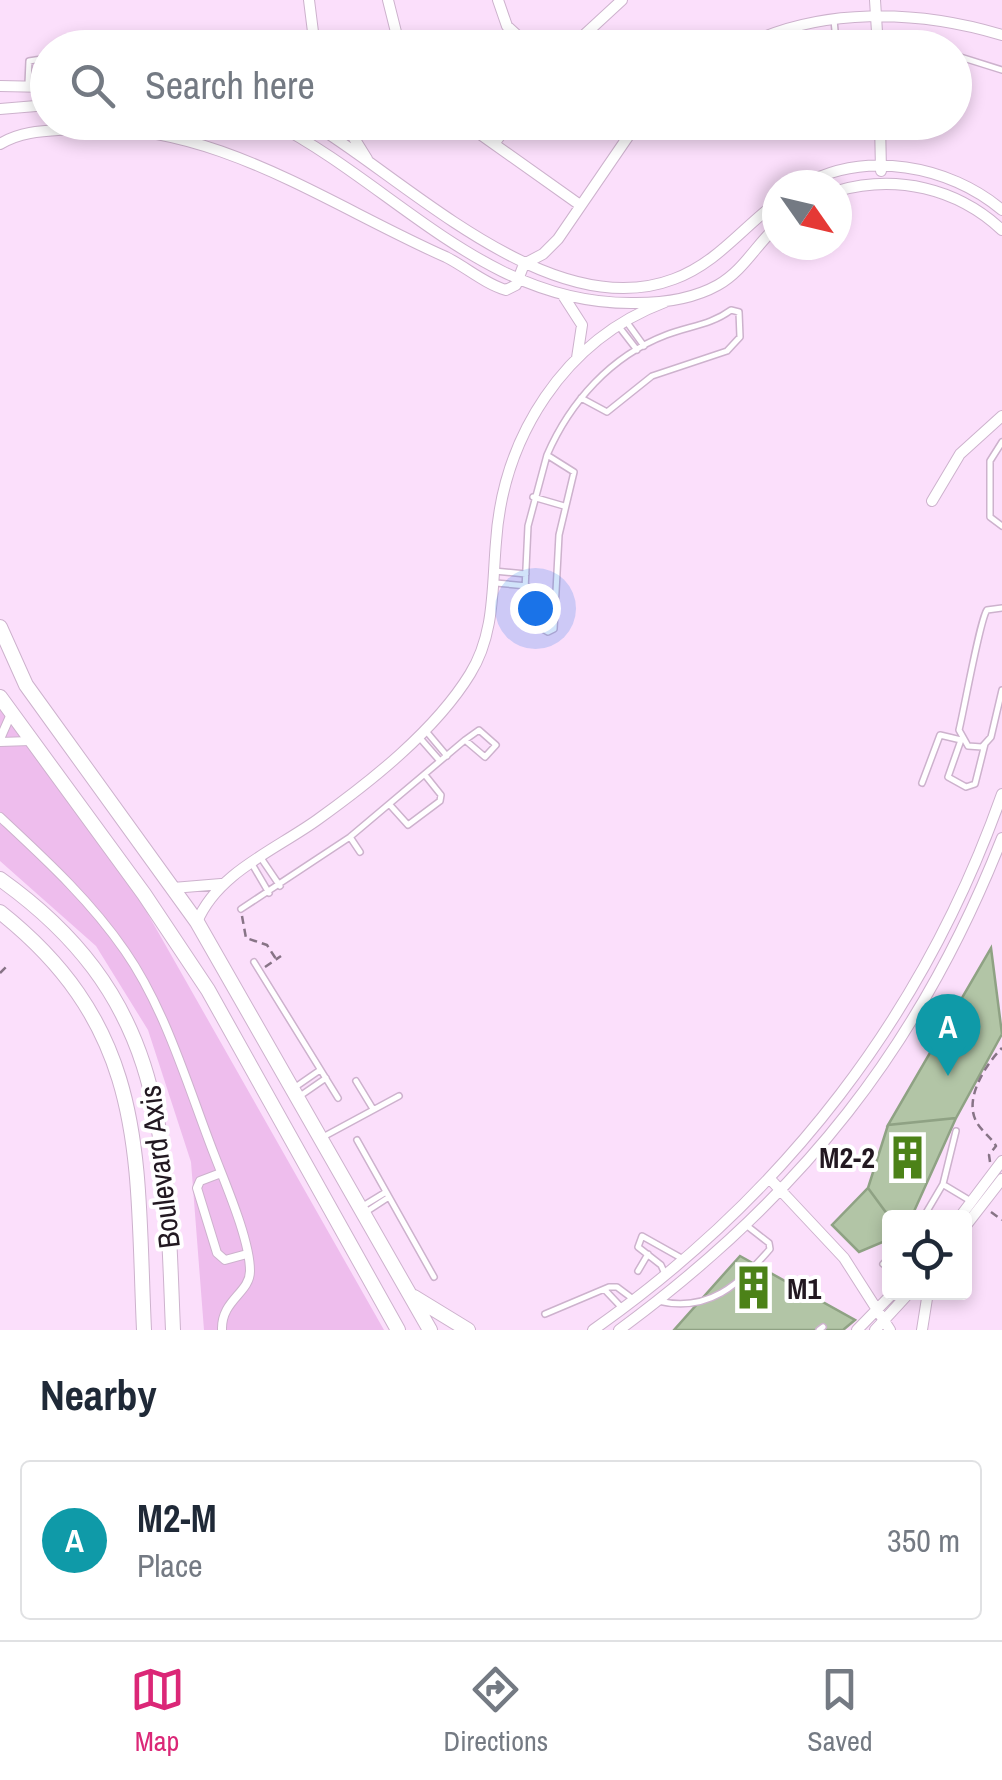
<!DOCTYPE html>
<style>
:root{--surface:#fff;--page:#f6f6f7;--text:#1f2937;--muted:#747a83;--line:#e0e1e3;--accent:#db2777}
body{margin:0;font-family:"Archivo Narrow",sans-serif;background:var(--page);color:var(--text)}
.controls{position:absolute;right:30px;bottom:30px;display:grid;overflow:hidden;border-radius:10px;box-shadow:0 5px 15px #0003}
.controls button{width:90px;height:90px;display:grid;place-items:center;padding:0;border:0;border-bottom:2px solid var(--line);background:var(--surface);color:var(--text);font:50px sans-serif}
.compass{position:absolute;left:762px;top:170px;width:90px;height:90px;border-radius:50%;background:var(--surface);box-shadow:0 5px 15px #0003;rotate:124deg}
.you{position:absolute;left:535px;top:608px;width:35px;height:35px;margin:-25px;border:8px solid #fff;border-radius:50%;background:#1a73e8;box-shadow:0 0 0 15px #1a73e833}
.badge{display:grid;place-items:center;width:65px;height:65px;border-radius:50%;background:var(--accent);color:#fff;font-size:32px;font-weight:700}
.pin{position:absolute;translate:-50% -82px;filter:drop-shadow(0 2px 5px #0008)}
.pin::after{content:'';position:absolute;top:52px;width:35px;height:30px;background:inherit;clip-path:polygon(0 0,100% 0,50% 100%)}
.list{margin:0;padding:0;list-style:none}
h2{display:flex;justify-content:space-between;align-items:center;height:130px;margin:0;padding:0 40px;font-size:42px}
h2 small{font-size:32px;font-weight:400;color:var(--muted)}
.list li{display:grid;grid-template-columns:65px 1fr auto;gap:30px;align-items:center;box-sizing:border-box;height:160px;margin:0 20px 20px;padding:0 20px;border:2px solid var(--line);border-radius:10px}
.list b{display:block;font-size:38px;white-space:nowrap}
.list p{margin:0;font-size:32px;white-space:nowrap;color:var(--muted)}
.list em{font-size:32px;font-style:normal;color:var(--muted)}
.icon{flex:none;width:55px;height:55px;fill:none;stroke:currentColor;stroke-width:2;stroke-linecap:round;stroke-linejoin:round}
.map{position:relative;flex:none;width:1002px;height:1330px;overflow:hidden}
.search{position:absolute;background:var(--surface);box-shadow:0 5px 15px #0003;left:30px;right:30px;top:30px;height:110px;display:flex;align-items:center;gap:25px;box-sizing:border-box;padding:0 35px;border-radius:55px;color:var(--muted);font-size:38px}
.sheet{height:310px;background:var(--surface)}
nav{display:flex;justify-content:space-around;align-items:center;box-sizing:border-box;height:140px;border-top:2px solid var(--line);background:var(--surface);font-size:28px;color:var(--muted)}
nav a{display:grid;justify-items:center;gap:5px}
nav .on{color:var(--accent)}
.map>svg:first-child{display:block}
</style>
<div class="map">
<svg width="1002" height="1330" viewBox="0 0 1002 1330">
<rect width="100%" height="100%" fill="#fbdffb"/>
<!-- green -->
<path fill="#eebded" d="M 0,710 L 124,872 L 384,1330 L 204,1330 L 191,1162 L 148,1030 L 96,946 L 0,861 Z"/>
<!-- building -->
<path fill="#b2c5a6" stroke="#8fa284" stroke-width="2.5" d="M 991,948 L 1002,1034 L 956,1118 L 888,1125 Z
M 956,1118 L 911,1218 L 890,1218 L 868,1188 L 888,1125 Z
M 868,1188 L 890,1218 L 890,1239 L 859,1252 L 832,1225 Z
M 740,1256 L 855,1320 L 843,1330 L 674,1330 Z"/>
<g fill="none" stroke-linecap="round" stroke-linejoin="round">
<defs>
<path id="service" d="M 902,47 L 906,48
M 829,48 L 836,41 L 834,20
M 954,55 L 1002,70
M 28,84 L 29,61 L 48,58
M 626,321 L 644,346
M 620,328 L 637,350
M 1002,442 L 990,461 L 990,517 L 1002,526
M 547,455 C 570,402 611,356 666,335 C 689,326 711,325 731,310 L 739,312 L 740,337 L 727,351 L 652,376 L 607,412 L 581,398
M 547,455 L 574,472 L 559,535 L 554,629 L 548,632 L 527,620 L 524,611 L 528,526 Z
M 533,497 L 564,506
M 494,571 L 526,574
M 496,583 L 527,586
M 1002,608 L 987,610 C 980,619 964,710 959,730 L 968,746 L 982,747 L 991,737 L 1002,690
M 479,730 L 496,745 L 485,757 L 465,740 Z
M 426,731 L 447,756
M 419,737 L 440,761
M 922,783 L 940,735 L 961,740 L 948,777 L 966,787 L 975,784 L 985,744
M 390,805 L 408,825 L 440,801 L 441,795 L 425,775
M 350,837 L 360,852
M 261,858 L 280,886
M 252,864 L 269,893
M 241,909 L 350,837 L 465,740
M 254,962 L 338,1098
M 356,1081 L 373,1109
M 294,1088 L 320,1070
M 300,1096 L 326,1078
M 323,1137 L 399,1096
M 357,1140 L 434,1277
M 944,1185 L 969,1200
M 363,1206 L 386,1192
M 366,1212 L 389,1197
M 923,1218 L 943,1184 L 956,1131
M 883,1264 L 890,1257
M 638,1271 L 648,1254
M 665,1274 L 661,1265 L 638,1247 L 642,1236 L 683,1259
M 605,1290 L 623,1309
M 658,1301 C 708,1313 739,1285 770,1249 L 769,1243 L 746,1225
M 545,1314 L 609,1287 L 617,1287 L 633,1299
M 819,1330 L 823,1327"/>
<path id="pedestrian" d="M 0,739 L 11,714
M 0,742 L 30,741
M 0,817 C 45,859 90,900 125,951 C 166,1010 188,1087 214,1154 C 225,1183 250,1240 250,1271 C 250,1293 221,1300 222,1330
M 221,1173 L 200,1181 L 197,1188 L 217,1253 L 225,1260 L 247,1254"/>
<path id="minor" d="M 309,0 L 315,48
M 388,0 L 400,48
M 498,0 L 507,26 L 531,48
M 875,0 L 878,48
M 570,48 L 622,0
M 740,48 C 819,6 919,10 1002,35
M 0,86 L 48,87
M 0,109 L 48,105
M 272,122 C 396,186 487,306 636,303 C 664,303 693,299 718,285 C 743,271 756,245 777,226
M 310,122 C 407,180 551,326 674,279 C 717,263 742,228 777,202
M 344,122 L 367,159
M 463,122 L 580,205
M 880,122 L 881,171
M 0,144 C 23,130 48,131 74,129 C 211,119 326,204 446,257 C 466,267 485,284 506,290 L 516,285 L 524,264 L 543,254 L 558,239 L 638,122
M 494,144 L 510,122
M 803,185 C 865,150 949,165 1002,210
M 837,191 C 896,174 957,188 1002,230
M 564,297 L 582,325 L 577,358
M 932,501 L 960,454 L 1002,416
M 173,888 L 221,884
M 197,922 C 217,873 275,850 317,820 C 370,782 435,731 470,674 C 495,634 492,587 496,542 C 503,437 564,340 665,302
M 770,1179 L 844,1258 L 890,1330
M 959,1218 L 1002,1161
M 964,1228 L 1002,1179
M 593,1330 C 785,1195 924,1015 1002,794
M 619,1330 C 800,1197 920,1047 1002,838
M 857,1330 L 894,1292
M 875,1330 L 910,1292
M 922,1330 L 928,1292"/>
<path id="tertiary" d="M 0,627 L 26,685 L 197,922 L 430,1330
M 0,697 L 144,894 L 208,990 L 398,1330
M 0,879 C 171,1001 165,1139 173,1330
M 0,912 C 150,1031 136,1158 144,1330
M 414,1297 L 468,1330"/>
</defs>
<!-- service casing -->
<use href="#service" stroke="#cdb2cd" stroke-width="8"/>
<!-- pedestrian casing -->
<use href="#pedestrian" stroke="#cdb2cd" stroke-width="10"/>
<!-- minor casing -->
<use href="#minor" stroke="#cdb2cd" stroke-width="12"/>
<!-- tertiary casing -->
<use href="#tertiary" stroke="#cdb2cd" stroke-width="16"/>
<!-- path -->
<path stroke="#877486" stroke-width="2.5" stroke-dasharray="8 5" stroke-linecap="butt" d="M 242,916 L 246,938 L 267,945 L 276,959
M 265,967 L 281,956
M 0,973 L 6,967
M 990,1162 L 989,1155 L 996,1146 C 991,1137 981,1131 976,1121 C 964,1098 986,1064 1002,1048
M 991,1212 L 1002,1220"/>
<!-- service -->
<use href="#service" stroke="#fff" stroke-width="5"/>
<!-- pedestrian -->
<use href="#pedestrian" stroke="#fff" stroke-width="8"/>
<!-- minor -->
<use href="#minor" stroke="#fff" stroke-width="10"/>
<!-- tertiary -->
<use href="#tertiary" stroke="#fff" stroke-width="14"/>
</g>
<!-- icons -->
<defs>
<symbol id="building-bare" viewBox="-9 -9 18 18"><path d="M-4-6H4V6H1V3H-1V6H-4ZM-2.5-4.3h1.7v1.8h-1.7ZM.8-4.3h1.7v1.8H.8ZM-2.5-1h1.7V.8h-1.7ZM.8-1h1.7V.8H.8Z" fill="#4c8218" stroke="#fff" stroke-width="2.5" paint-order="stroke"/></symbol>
</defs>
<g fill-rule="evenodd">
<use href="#building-bare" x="876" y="1126" width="63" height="63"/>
<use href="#building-bare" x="722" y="1256" width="63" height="63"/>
</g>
<g text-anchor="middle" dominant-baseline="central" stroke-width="8" stroke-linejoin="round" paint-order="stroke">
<!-- poi labels -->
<g font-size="30" font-weight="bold" fill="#221821" stroke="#fff" text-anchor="end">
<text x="875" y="1157">M2-2</text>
<text x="787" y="1288" text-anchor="start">M1</text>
</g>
<!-- street labels -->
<g font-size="30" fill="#221821" stroke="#fff">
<text transform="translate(159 1167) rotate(-97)">Boulevard Axis</text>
</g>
</g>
</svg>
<div class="controls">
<button><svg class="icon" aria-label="locate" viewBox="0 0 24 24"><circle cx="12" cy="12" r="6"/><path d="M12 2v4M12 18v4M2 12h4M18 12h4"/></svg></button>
</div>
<svg class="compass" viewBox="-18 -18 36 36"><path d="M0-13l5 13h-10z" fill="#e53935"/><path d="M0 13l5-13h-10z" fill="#747a83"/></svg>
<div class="you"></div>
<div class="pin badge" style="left:948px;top:1076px;background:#0f9aa8">A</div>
<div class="search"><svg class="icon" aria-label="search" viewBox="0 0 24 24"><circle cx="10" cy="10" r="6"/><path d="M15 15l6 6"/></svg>Search here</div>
</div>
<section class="sheet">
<h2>Nearby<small></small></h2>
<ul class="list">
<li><span class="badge" style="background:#0f9aa8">A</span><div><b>M2-M</b><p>Place</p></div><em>350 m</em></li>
</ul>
</section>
<nav>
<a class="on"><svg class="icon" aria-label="map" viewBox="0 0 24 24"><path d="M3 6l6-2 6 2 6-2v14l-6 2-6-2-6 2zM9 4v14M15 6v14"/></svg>Map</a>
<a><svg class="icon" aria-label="directions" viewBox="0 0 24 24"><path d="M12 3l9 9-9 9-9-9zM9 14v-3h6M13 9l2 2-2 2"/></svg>Directions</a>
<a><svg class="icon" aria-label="saved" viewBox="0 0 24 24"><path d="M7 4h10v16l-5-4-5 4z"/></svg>Saved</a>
</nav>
